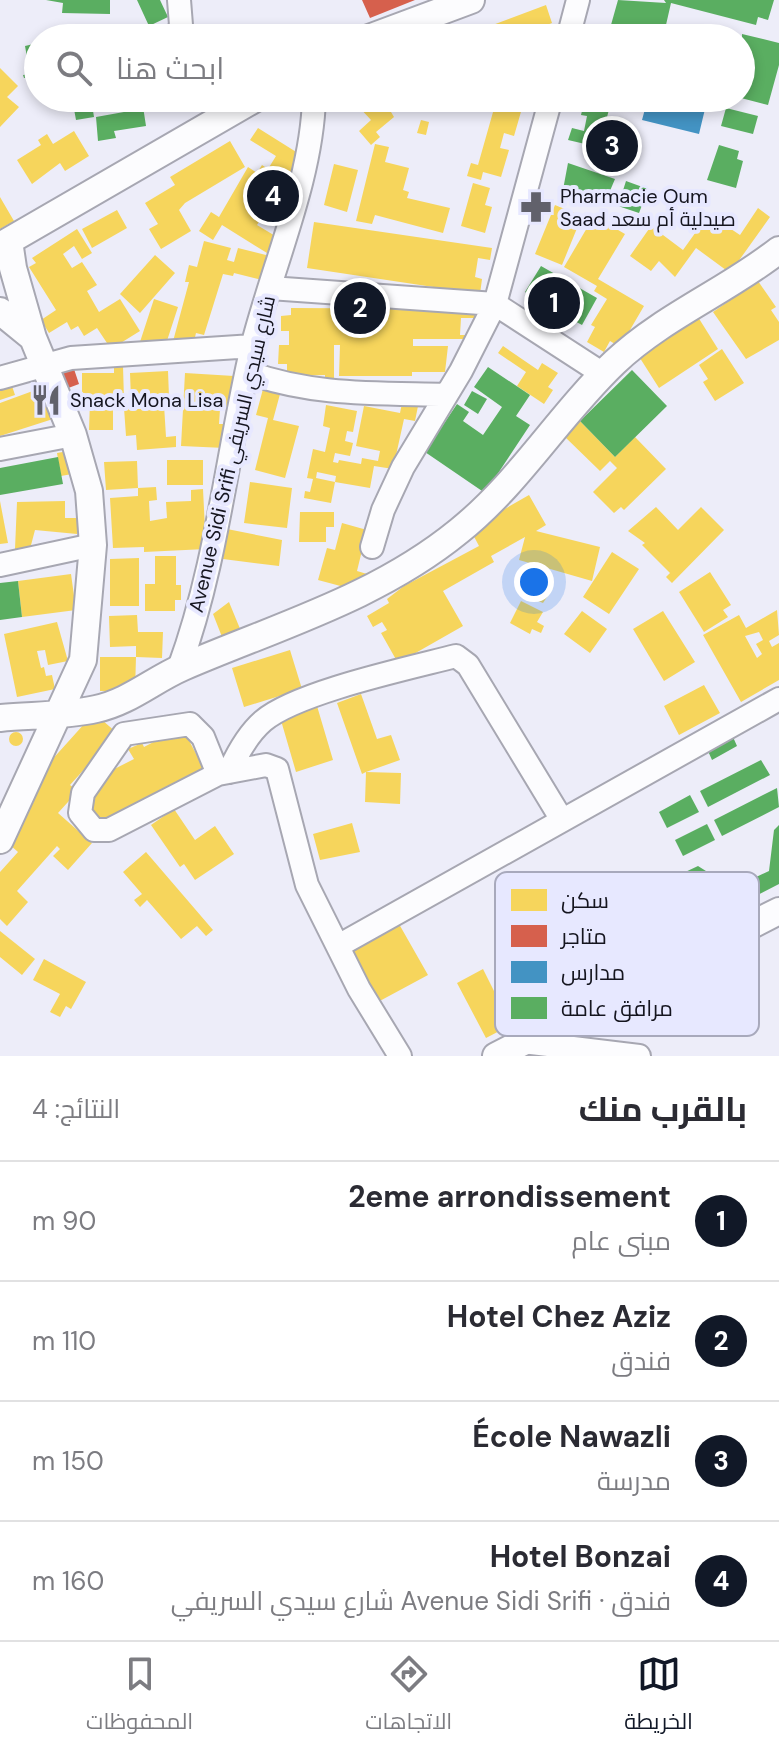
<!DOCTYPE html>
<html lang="ar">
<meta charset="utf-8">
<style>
:root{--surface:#fff;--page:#f2f2f3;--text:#2b2b33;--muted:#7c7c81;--line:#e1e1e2;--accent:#111827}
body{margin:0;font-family:"DM Sans",Cairo,sans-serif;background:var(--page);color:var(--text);direction:rtl}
.you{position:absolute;left:534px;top:582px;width:28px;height:28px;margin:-20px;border:6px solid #fff;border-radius:50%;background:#1a73e8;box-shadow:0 0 0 12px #1a73e833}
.badge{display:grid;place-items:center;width:52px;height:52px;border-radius:50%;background:var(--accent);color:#fff;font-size:26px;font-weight:700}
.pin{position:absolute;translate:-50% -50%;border:4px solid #fff;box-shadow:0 2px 8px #0006}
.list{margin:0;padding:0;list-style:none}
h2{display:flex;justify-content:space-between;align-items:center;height:104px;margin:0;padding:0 32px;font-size:34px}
h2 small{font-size:26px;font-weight:400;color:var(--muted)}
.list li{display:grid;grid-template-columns:52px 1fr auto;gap:24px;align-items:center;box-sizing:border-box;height:120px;padding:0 32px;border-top:2px solid var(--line)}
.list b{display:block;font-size:30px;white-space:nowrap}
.list p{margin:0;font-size:26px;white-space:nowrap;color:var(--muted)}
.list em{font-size:26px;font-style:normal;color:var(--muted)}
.icon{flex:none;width:44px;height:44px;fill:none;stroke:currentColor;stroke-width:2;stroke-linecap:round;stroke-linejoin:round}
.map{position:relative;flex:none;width:779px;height:1056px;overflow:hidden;direction:ltr}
.search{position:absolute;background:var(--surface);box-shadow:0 4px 12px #0003;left:24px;right:24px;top:24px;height:88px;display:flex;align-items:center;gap:20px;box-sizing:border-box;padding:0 28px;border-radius:44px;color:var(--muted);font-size:30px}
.sheet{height:584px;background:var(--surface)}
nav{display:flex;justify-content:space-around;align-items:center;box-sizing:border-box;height:112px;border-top:2px solid var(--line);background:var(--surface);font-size:22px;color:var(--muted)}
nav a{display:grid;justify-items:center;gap:4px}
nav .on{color:var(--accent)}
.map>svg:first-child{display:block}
</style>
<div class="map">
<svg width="779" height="1056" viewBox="0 0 779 1056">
<rect width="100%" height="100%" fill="#ededf9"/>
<!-- homes -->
<path fill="#f6d55c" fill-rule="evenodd" d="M 546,5 L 552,23 L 542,27 L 546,38 L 494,38 L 490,26 Z
M 0,68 L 18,86 L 7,97 L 19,107 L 0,127 Z
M 367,98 L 407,98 L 391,112 L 394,117 L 376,132 L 380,137 L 371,145 L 359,131 L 371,120 L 358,106 Z
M 497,98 L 525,98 L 514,136 L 504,133 L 500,148 L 509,150 L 501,177 L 483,172 L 481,180 L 467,176 L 471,163 L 478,165 Z
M 421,120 L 429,122 L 426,135 L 417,133 Z
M 258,128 L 301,155 L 257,225 L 277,237 L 267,253 L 222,225 L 213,240 L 199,231 L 211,212 L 219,217 L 248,167 L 257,173 L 262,165 L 268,169 L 276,156 L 250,140 Z
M 74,131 L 89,156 L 65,171 L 60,163 L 32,184 L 17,160 L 41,145 L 38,140 L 47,134 L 53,144 Z
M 230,141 L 245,167 L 185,203 L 179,210 L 191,231 L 161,249 L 149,229 L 158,224 L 145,203 L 175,185 L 170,177 Z
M 375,144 L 389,147 L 385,162 L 409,168 L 403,190 L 409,192 L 407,198 L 450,208 L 443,233 L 375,215 L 372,224 L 356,221 Z
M 334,164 L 358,170 L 347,212 L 324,205 Z
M 473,183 L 490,188 L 485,205 L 492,207 L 485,233 L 461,226 Z
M 0,197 L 14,221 L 0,229 Z
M 555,205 L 582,216 L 562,265 L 535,254 Z
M 758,208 L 770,217 L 730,273 L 696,248 L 675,277 L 659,261 L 651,271 L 630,256 L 651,226 L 683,250 L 703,222 L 719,233 L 725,225 L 740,235 Z
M 117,210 L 127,228 L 92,248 L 82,229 Z
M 594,216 L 625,234 L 598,279 L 644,306 L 620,347 L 610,341 L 604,352 L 587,342 L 595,327 L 591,325 L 607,299 L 594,291 L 597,286 L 564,267 Z
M 314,222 L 492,248 L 490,260 L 478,258 L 475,277 L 482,279 L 480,294 L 307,268 Z
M 77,229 L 92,253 L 82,259 L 74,246 L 63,254 L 72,268 L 82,262 L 97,285 L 87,291 L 99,312 L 120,299 L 140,331 L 111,349 L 97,328 L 84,336 L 78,326 L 71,330 L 67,322 L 49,333 L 41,320 L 56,310 L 29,267 L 36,263 L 32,258 Z
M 204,241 L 231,248 L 227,260 L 234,262 L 238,248 L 270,256 L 266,281 L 234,273 L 233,276 L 223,274 L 204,335 L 196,333 L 192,350 L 172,345 L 189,282 L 185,282 L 189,265 L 197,267 Z
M 155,255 L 175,273 L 140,313 L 120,294 Z
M 758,281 L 776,307 L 771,310 L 779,322 L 779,340 L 746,359 L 713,312 Z
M 154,299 L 178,307 L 163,353 L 139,345 Z
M 291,308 L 475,309 L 475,318 L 461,318 L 460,335 L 467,335 L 467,339 L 413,339 L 413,346 L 448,346 L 445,372 L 412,372 L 412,376 L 339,376 L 340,345 L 334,345 L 334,386 L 325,386 L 325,375 L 287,376 L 287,364 L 278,364 L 279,345 L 289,345 L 289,331 L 281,331 L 281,316 L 291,315 Z
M 698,317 L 718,349 L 659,388 L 638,355 Z
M 503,346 L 538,370 L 542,363 L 558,373 L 548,387 L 553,390 L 544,404 L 517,386 L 526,372 L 498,353 Z
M 722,349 L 744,383 L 715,401 L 703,382 L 708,379 L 699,365 Z
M 114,365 L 123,366 L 124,400 L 114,401 L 113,391 L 113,430 L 89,430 L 90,401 L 82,401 L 82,373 L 114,373 Z
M 168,371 L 169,397 L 131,399 L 130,373 Z
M 185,373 L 234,376 L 233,410 L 220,409 L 219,424 L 226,424 L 225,448 L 181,446 Z
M 12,386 L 15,395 L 0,400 L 0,390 Z
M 41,388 L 53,419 L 0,436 L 0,403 Z
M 263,389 L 280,394 L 273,420 L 299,426 L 285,478 L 255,470 L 268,418 L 256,415 Z
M 402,403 L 418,406 L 415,421 L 404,419 L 393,469 L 374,466 L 370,488 L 335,482 L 336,476 L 317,472 L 316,478 L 335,482 L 331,503 L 304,498 L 305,491 L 310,492 L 313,479 L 307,478 L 313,449 L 325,452 L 330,428 L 323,426 L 326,405 L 357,411 L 353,432 L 347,431 L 345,441 L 353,443 L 350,456 L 335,453 L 333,462 L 338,463 L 339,460 L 361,464 L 362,458 L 378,461 L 380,451 L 356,446 L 364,406 L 400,413 Z
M 164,405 L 166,437 L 176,436 L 176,447 L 137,450 L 136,435 L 126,436 L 124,408 Z
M 580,421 L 615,457 L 635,437 L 666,469 L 624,510 L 621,507 L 614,513 L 593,492 L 617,468 L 610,461 L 600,471 L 564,436 Z
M 68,451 L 72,474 L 61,476 L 57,453 Z
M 167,460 L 203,460 L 203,485 L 167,485 Z
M 137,461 L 138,488 L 106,490 L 104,462 Z
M 250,482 L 292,488 L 287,528 L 244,523 Z
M 156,487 L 157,500 L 149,501 L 150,521 L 167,518 L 166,502 L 191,501 L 191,490 L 203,489 L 206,549 L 144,552 L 144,547 L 113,548 L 110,498 L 138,496 L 138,488 Z
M 529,495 L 546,525 L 536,531 L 600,547 L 592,581 L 519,560 L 525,537 L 491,556 L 494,562 L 443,591 L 463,626 L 398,663 L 381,633 L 387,630 L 382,622 L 373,627 L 367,616 L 389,603 L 387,599 L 404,586 L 479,546 L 470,529 Z
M 0,501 L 8,543 L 0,544 Z
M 65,501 L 65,518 L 77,518 L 77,534 L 35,530 L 30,549 L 15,549 L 17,502 Z
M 656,507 L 678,530 L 701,507 L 724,530 L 672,583 L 666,577 L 670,573 L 642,545 L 645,543 L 628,531 Z
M 300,512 L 334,512 L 334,527 L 326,527 L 326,542 L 299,542 Z
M 342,523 L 367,530 L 357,571 L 367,574 L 363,592 L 318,580 L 327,548 L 335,550 Z
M 227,529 L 282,540 L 279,566 L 223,559 Z
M 612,552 L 639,569 L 609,614 L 583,597 Z
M 155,556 L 176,556 L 176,585 L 181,585 L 181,600 L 175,600 L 175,611 L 145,611 L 145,584 L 155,584 Z
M 139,558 L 139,606 L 110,606 L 110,559 Z
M 535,572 L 549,577 L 546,585 L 553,588 L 543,603 L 526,596 Z
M 710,572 L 731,605 L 723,610 L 728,617 L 704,632 L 679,592 Z
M 71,574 L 76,610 L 22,617 L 18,581 Z
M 521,601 L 543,612 L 537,622 L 544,626 L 541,633 L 532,629 L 530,634 L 510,623 Z
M 229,602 L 243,636 L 224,642 L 213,614 Z
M 777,610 L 779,635 L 769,641 L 772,647 L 779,643 L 779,680 L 741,702 L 703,635 L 739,615 L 746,628 ZM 759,632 L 763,640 L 756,644 L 762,654 L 757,658 L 745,636 Z
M 582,611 L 607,629 L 590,653 L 564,634 Z
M 663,611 L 695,662 L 664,681 L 633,629 Z
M 137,615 L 138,632 L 163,632 L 162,658 L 136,657 L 135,691 L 100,691 L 100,657 L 136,657 L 136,646 L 110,647 L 109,616 Z
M 57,622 L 68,661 L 48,665 L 45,650 L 37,651 L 41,668 L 44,667 L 46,676 L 52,675 L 55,689 L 17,697 L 4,634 Z
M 290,650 L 302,689 L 244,707 L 232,668 Z
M 704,685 L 720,713 L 679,735 L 664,706 Z
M 361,694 L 377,739 L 391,735 L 400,760 L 366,772 L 401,773 L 400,804 L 365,802 L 366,772 L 362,774 L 337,703 Z
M 317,706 L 333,760 L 296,772 L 280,717 Z
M 94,713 L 117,733 L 70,785 L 78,791 L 58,813 L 92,843 L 68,870 L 53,856 L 60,849 L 57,846 L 17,891 L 28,902 L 7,926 L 0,919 L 0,872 L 18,852 L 2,838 L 34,802 L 23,792 Z
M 182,727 L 204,769 L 98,823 L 79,787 L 134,759 L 128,749 L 142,743 L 144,747 Z
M9 739a7 7 0 1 1 14 0a7 7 0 1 1-14 0Z
M 174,809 L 195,840 L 215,826 L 234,854 L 195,880 L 184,864 L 180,867 L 151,825 Z
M 352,823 L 360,852 L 320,860 L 313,834 Z
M 146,852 L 213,930 L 206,936 L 197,926 L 181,939 L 147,900 L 140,907 L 134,900 L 142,894 L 123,872 Z
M 399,924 L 428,975 L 376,1003 L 348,951 Z
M 0,931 L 35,959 L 22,975 L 0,957 Z
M 44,959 L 86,982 L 71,1009 L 66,1006 L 60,1017 L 50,1012 L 60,994 L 33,980 Z
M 483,969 L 511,1025 L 486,1038 L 457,983 Z"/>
<!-- shops -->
<path fill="#d6604d" d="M 362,0 L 415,0 L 370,18 Z
M 74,369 L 79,384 L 63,390 L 57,375 Z"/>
<!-- schools -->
<path fill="#4393c3" d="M 648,98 L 712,98 L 709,110 L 705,109 L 699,134 L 642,120 Z"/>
<!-- public -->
<path fill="#5aae61" d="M 46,0 L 110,0 L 110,14 L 62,13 L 63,3 Z
M 137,0 L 160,0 L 168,17 L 149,26 Z
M 618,0 L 666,3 L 664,0 L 774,0 L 768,20 L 758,17 L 756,25 L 671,3 L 663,38 L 626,38 L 609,32 Z
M 146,27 L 147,36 L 161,34 L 162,38 L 79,38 Z
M 742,34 L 779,43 L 779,65 L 768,105 L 741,98 Z
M 38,43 L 38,76 L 24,78 L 23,75 L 30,74 L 25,46 Z
M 72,98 L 91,98 L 94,117 L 76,120 Z
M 585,98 L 612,98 L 606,121 L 618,124 L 613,144 L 625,147 L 619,168 L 594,162 L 598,147 L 568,140 L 572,128 L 584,131 L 587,116 L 581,115 Z
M 142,100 L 146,126 L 114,131 L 116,138 L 98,141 L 96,117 L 135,110 L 134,102 Z
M 726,108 L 758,116 L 753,134 L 721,126 Z
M 719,145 L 739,151 L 737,159 L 743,161 L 736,188 L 707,180 Z
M 568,163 L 615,179 L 604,205 L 562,195 Z
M 626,181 L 648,189 L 639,213 L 618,206 Z
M 541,266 L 562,278 L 559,284 L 572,292 L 576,286 L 597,298 L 582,325 L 571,319 L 569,322 L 525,292 Z
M 488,367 L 530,395 L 516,416 L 530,425 L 485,493 L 425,452 L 457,404 L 469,412 L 463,421 L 483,435 L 502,407 L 474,387 Z
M 632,370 L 667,406 L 615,457 L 580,421 Z
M 472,391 L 487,399 L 478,414 L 464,405 Z
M 58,457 L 63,484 L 0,495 L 0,468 Z
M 18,581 L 22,617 L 0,620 L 0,583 Z
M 733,737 L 737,746 L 712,760 L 708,751 Z
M 761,760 L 770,775 L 708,807 L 700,791 Z
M 777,788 L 779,807 L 722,836 L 714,820 Z
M 690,795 L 699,812 L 667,828 L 659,812 Z
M 707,824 L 715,840 L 683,856 L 675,840 Z
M 779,825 L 779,884 L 736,906 L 729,906 L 701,886 L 689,890 L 681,874 L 698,866 L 733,888 L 769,871 L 774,830 Z"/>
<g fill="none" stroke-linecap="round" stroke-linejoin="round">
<defs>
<path id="minor" d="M 176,38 L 181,25 L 179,0
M 568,38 L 578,0
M 270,288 L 495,304 L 603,374
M 247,372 C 311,396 379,393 446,395
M 0,378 L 71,358 L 253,346
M 0,449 L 73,435
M 372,547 L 383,510 L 403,467 L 461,371 L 495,304 L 551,98
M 0,565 L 93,545
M 179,668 C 217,565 227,453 252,347 C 272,267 312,180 314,98
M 229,772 C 237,754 248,734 263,721 C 297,692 410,668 456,656 L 468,665 L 562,820
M 218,774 L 109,830 L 94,830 L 80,813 L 83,793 L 124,734 L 190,724 L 203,737 L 218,774 L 266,765 L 277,769 L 307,885 L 359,989 L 400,1056
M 338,946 L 779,699
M 523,1042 L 639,1056"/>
<path id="tertiary" d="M 369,38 L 471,0
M 9,241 L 13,268 L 33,338
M 0,246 L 256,98
M 0,311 L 33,338 L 73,435 L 89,491 L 93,545 L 83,660 L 0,840
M 0,718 C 31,715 66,716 96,709 C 129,702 153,680 183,667 C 278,626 377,598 459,531 C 519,483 559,415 615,362 C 664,316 727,291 779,250
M 496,1056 L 779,911"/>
</defs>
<!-- minor casing -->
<use href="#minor" stroke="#a7a7b2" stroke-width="26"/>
<!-- tertiary casing -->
<use href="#tertiary" stroke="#a7a7b2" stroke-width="30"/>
<!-- minor -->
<use href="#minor" stroke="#fcfcfe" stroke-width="22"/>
<!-- tertiary -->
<use href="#tertiary" stroke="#fcfcfe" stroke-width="26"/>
</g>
<!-- icons -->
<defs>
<symbol id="pharmacy-bare" viewBox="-9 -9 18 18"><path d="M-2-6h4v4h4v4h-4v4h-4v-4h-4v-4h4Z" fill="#61616b" stroke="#e7e8ff" stroke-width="2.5" paint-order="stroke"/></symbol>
<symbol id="restaurant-bare" viewBox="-9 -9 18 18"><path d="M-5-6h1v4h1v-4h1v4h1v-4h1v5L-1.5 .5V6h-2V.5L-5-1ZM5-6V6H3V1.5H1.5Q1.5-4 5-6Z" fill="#61616b" stroke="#e7e8ff" stroke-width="2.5" paint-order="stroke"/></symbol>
</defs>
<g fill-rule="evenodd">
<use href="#pharmacy-bare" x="514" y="185" width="44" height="44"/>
<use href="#restaurant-bare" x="24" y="378" width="44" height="44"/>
</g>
<g text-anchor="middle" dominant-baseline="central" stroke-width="8" stroke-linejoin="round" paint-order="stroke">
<!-- poi labels -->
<g font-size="20" fill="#15151f" stroke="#e7e8ff" text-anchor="start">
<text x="560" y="196">Pharmacie Oum<tspan x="560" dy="23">Saad صيدلية أم سعد</tspan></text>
<text x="70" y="400">Snack Mona Lisa</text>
</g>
<!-- street labels -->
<g font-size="20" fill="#15151f" stroke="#e7e8ff">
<text transform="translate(232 454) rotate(-77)">Avenue Sidi Srifi شارع سيدي السريفي</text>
</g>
</g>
<!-- legend -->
<rect x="495" y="872" width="264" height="164" rx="12" fill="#e7e8ff" stroke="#a8a9bc" stroke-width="2"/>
<rect x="511" y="889" width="36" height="22" fill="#f6d55c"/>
<rect x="511" y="925" width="36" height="22" fill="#d6604d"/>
<rect x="511" y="961" width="36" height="22" fill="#4393c3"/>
<rect x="511" y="997" width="36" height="22" fill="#5aae61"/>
<g font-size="22" fill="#15151f">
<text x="561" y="908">سكن</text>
<text x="561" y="944">متاجر</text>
<text x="561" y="980">مدارس</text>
<text x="561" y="1016">مرافق عامة</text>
</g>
</svg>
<div class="you"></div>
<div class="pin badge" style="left:554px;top:303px">1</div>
<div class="pin badge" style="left:360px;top:308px">2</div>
<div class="pin badge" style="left:612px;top:146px">3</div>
<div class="pin badge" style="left:273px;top:196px">4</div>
<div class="search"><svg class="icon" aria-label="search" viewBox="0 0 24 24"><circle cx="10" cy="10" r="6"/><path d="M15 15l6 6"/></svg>ابحث هنا</div>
</div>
<section class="sheet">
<h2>بالقرب منك<small>النتائج: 4</small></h2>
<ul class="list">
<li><span class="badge">1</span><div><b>2eme arrondissement</b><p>مبنى عام</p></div><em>90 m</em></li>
<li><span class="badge">2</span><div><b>Hotel Chez Aziz</b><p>فندق</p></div><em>110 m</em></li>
<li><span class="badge">3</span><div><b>École Nawazli</b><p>مدرسة</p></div><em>150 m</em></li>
<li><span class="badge">4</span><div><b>Hotel Bonzai</b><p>فندق · Avenue Sidi Srifi شارع سيدي السريفي</p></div><em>160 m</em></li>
</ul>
</section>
<nav>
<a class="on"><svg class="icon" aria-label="map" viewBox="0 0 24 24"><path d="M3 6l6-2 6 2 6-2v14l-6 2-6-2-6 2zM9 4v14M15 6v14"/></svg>الخريطة</a>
<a><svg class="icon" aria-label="directions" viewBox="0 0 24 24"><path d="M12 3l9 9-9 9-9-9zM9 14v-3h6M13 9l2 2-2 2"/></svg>الاتجاهات</a>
<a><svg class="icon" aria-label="saved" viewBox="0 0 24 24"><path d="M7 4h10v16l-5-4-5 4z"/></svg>المحفوظات</a>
</nav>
